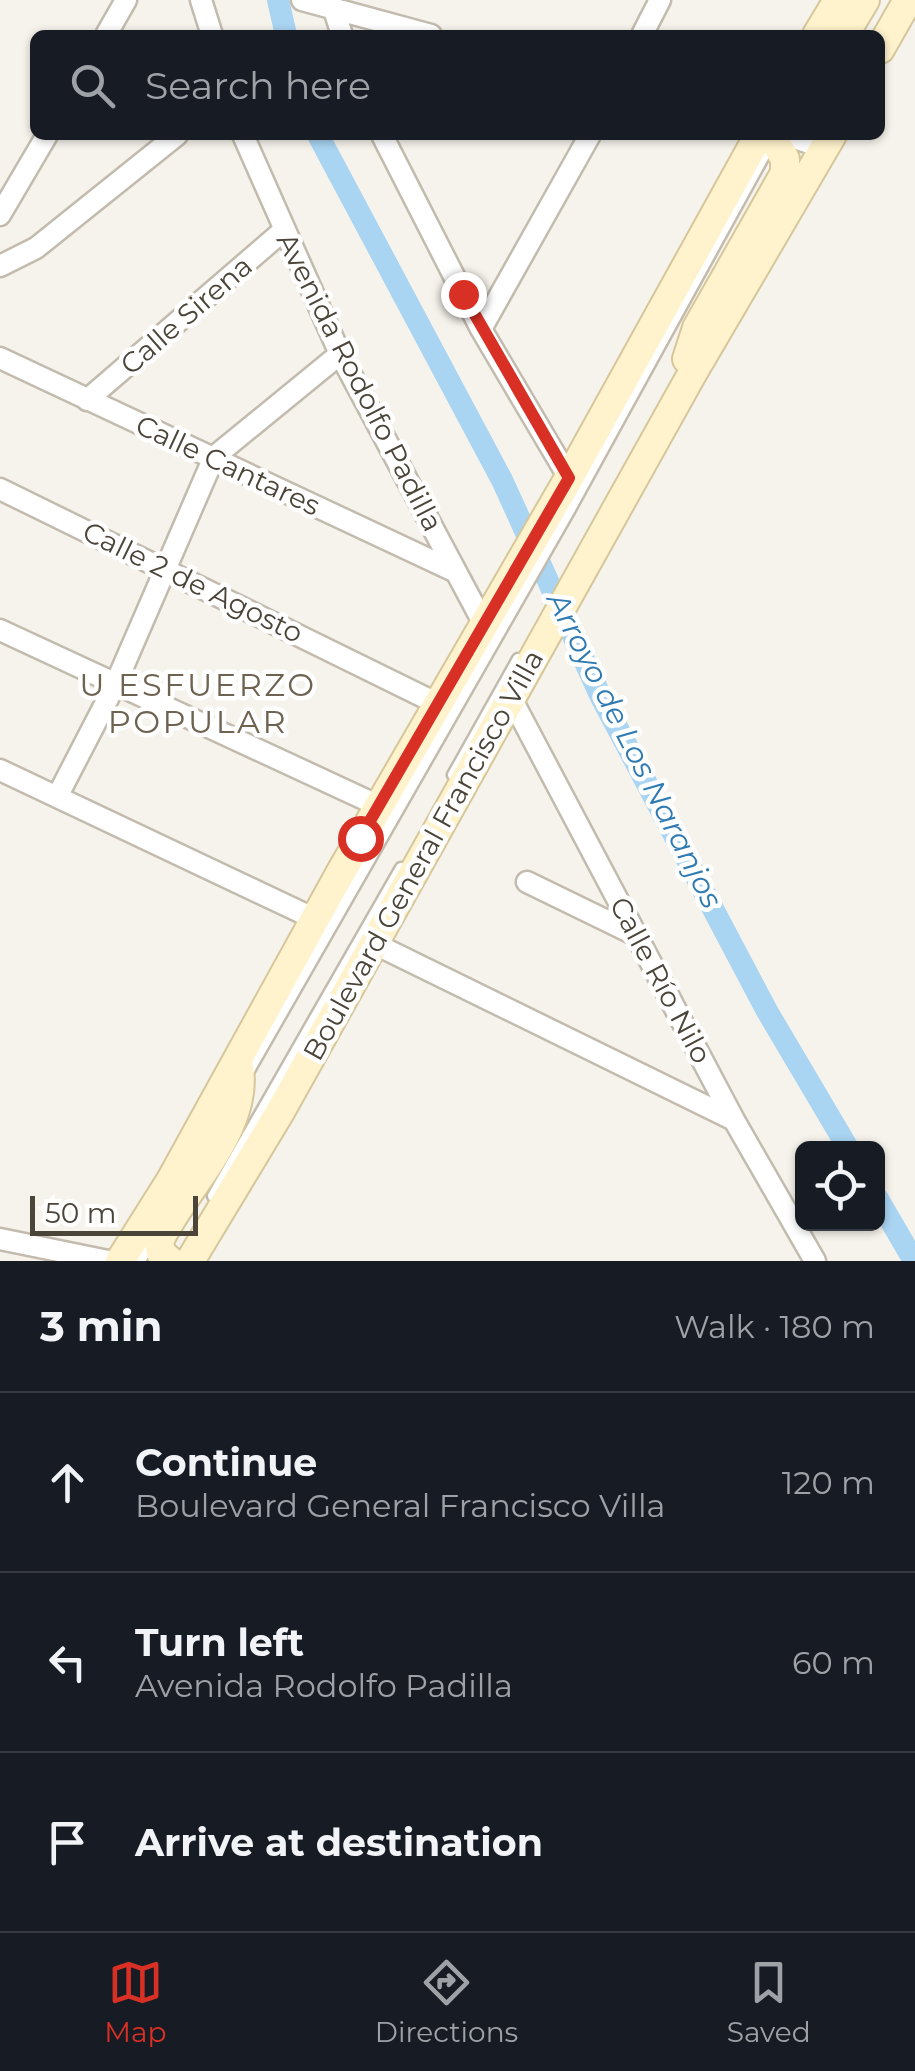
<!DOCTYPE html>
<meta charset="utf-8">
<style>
:root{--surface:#171b24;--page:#20242c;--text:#f1f3f6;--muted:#9ea1a6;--line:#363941;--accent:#d93025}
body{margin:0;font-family:Montserrat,sans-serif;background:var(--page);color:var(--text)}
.controls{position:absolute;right:30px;bottom:30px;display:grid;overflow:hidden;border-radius:15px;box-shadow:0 2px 8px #0004}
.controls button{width:90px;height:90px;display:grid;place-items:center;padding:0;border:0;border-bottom:2px solid var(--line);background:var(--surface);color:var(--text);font:50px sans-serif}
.scale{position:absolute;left:30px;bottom:25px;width:168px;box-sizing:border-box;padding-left:10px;border:5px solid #4b4439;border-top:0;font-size:28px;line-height:35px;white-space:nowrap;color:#4b4439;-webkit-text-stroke:8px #fff;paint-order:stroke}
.stop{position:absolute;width:30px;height:30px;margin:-22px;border:8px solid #d93025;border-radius:50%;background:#fff}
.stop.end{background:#d93025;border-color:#fff;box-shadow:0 2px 10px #0008}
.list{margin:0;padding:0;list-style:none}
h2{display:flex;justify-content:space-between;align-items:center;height:130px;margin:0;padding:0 40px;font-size:42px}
h2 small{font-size:32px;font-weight:400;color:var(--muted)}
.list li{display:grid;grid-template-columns:65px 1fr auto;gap:30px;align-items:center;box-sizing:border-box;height:180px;padding:0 40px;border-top:2px solid var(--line)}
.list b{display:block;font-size:38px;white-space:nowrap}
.list p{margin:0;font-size:32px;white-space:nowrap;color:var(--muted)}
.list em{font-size:32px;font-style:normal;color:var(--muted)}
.icon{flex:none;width:55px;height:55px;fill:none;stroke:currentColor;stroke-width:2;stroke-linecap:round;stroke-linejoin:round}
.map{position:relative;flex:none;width:915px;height:1261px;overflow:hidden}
.search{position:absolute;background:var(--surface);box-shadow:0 2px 8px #0004;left:30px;right:30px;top:30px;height:110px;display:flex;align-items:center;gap:25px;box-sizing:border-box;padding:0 35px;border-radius:15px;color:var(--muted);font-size:38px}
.sheet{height:670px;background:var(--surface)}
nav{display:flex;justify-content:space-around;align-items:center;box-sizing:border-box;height:140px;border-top:2px solid var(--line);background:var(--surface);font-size:28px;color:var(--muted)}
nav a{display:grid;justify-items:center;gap:5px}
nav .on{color:var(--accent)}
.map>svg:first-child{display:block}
</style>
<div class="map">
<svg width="915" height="1261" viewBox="0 0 915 1261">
<rect width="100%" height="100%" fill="#f6f3ec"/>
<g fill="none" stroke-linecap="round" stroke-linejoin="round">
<!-- canal -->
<path stroke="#a9d4f2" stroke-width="22" d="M 278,0 L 286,35
M 318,135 L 502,480 L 600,695 L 767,1011 L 848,1148
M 878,1199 L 914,1261"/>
<defs>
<path id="lane" d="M 453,775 L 518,659
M 247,1074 L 569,511 L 771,143
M 213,1196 L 401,868
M 140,1261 L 152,1240"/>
<path id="street" d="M 201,0 L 212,35
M 302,0 L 431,35
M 331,0 L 342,35
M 106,35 L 126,0
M 642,35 L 660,0
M 243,135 L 340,354 L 485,626
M 382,135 L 481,329 L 569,478
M 786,135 L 824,148
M 0,215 L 47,135
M 0,266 L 36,248 L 177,135
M 481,329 L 590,135
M 0,358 L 456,572
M 87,400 L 284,230
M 0,489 L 438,704
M 0,630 L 379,806
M 511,698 L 734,1120 L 815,1261
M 0,770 L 315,919
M 57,797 L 116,683 L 214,457 L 340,354
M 527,882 L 640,937
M 373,943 L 734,1120
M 0,1239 L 108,1261"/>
<path id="secondary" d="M 817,35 L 838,0
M 844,35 L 865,0
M 880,49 L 908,0
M 687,359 L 697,328 L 785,173 L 785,159 L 771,135
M 120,1261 L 171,1180 L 342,870 L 569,478 L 759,135
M 170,1261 L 161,1253 L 159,1241 C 186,1185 252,1127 238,1062
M 190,1261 L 280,1112 L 692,374 L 832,135"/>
</defs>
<!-- lane casing -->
<use href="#lane" stroke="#c2bbae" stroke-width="15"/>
<!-- street casing -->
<use href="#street" stroke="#c2bbae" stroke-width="25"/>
<!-- secondary casing -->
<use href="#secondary" stroke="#d6c79b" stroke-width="32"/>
<!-- lane -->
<use href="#lane" stroke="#fff" stroke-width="10"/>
<!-- street -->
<use href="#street" stroke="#fff" stroke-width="20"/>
<!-- secondary -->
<use href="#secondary" stroke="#fff3cd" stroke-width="28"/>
</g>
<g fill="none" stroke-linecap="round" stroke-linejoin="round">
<!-- route -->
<path stroke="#d93025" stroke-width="12" d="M 360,838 L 569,478 L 463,294"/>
</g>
<g text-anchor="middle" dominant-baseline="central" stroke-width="9" stroke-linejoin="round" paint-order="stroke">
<!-- street labels -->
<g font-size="28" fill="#4b4439" stroke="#fff">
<text transform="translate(186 315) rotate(-41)">Calle Sirena</text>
<text transform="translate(360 382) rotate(63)">Avenida Rodolfo Padilla</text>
<text transform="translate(228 465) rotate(25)">Calle Cantares</text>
<text transform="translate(193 582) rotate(26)">Calle 2 de Agosto</text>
<text transform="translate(423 855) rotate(-61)">Boulevard General Francisco Villa</text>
<text transform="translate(661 980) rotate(62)">Calle Río Nilo</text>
</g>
<!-- water labels -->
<g font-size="30" font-style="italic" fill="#2e7ab2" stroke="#fff">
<text transform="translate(635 750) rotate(63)">Arroyo de Los Naranjos</text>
</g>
<!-- quarter labels -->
<g font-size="32" letter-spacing="2.5" fill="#6e6250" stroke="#fff">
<text x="198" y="684">U ESFUERZO<tspan x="198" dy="37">POPULAR</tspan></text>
</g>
</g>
</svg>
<div class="controls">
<button><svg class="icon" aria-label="locate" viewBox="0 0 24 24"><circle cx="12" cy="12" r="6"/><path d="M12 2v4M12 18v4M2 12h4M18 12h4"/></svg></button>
</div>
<div class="scale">50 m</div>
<div class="stop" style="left:360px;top:838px"></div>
<div class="stop end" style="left:463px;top:294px"></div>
<div class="search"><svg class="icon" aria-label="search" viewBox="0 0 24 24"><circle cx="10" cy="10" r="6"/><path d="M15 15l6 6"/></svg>Search here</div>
</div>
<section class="sheet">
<h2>3 min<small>Walk · 180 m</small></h2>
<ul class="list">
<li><svg class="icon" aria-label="ahead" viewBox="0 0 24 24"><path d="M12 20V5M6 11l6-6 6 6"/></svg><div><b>Continue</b><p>Boulevard General Francisco Villa</p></div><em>120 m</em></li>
<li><svg class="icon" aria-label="left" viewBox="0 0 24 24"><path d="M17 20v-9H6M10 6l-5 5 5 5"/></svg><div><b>Turn left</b><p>Avenida Rodolfo Padilla</p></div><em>60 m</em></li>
<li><svg class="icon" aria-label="arrive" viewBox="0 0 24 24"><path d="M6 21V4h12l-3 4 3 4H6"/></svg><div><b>Arrive at destination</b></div></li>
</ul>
</section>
<nav>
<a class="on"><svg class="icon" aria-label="map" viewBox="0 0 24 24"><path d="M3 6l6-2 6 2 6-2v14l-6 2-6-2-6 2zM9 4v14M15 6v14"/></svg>Map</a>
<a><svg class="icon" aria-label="directions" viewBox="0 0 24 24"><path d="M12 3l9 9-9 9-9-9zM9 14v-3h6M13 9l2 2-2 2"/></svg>Directions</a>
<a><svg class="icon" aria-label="saved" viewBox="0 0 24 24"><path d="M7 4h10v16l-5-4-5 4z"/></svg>Saved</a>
</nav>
